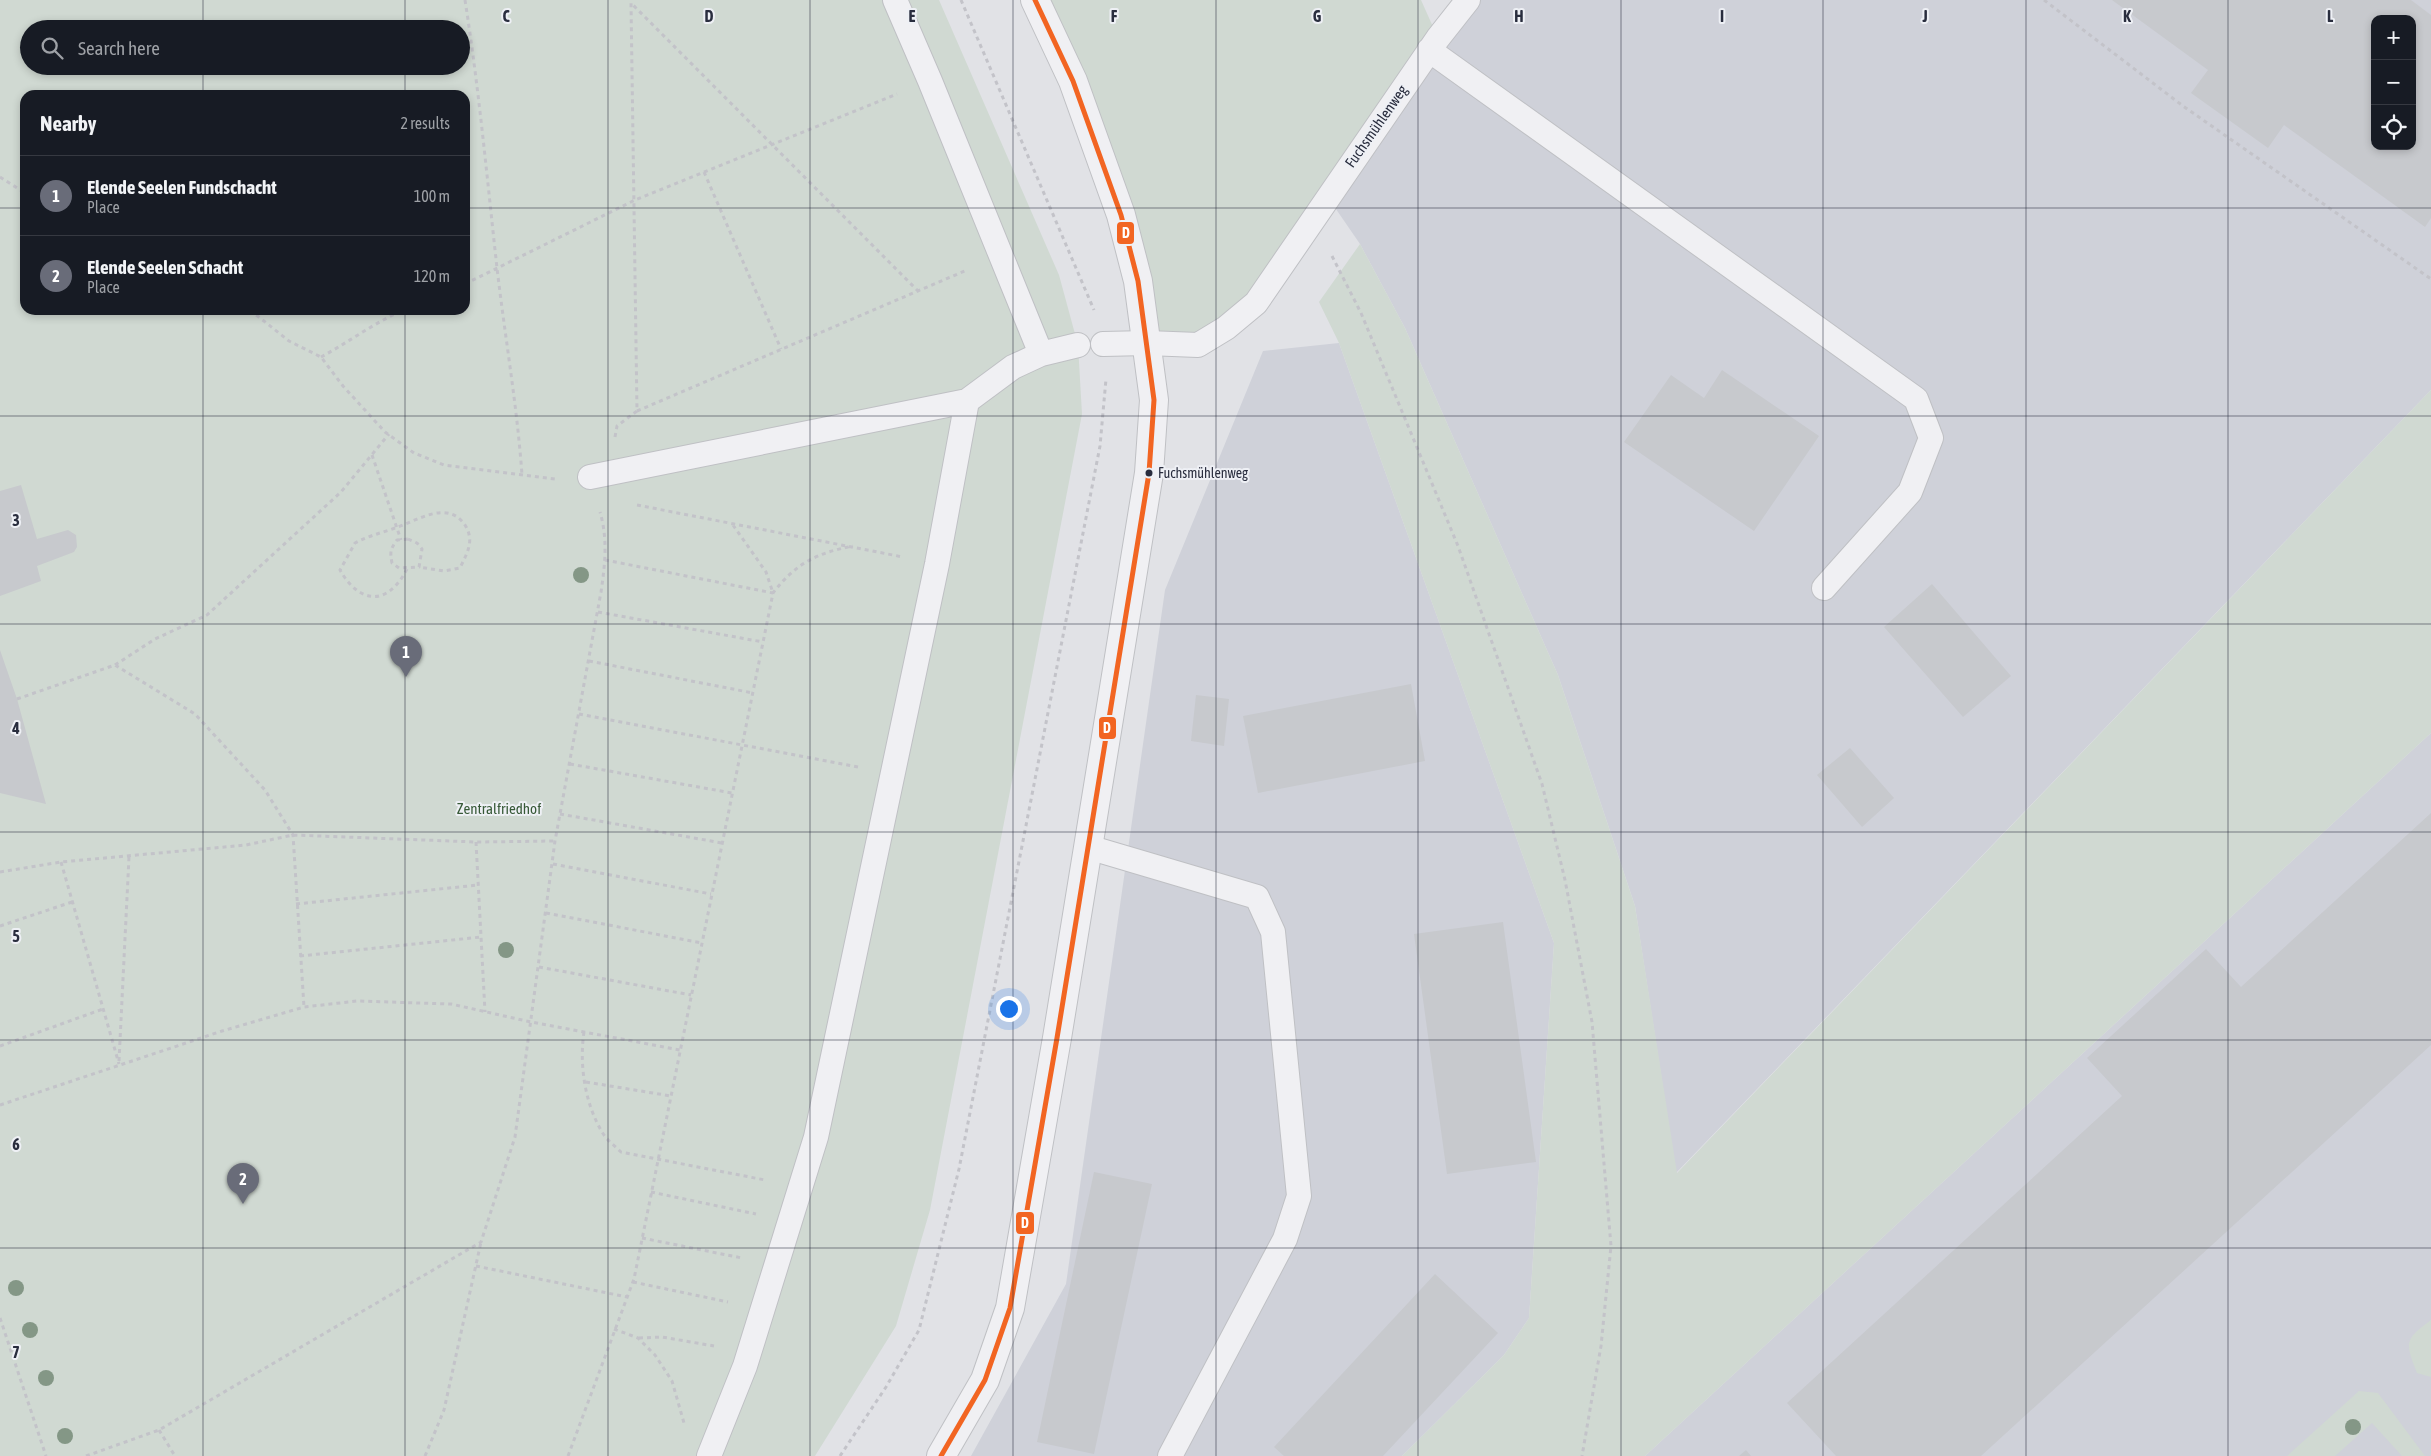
<!DOCTYPE html>
<meta charset="utf-8">
<style>
:root{--surface:#171b24;--page:#242831;--text:#f1f3f6;--muted:#9ea1a6;--line:#363941;--accent:#696c79}
body{margin:0;font-family:"Asap Condensed",sans-serif;background:var(--page);color:var(--text)}
.controls{position:absolute;right:15px;top:15px;display:grid;overflow:hidden;border-radius:10px;box-shadow:0 2px 8px #0003}
.controls button{width:45px;height:45px;display:grid;place-items:center;padding:0;border:0;border-bottom:1px solid var(--line);background:var(--surface);color:var(--text);font:25px sans-serif}
.you{position:absolute;left:1008px;top:1008px;width:18px;height:18px;margin:-12px;border:4px solid #fff;border-radius:50%;background:#1a73e8;box-shadow:0 0 0 8px #1a73e833}
.badge{display:grid;place-items:center;width:32px;height:32px;border-radius:50%;background:var(--accent);color:#fff;font-size:16px;font-weight:700}
.pin{position:absolute;translate:-50% -41px;filter:drop-shadow(0 1px 2px #0008)}
.pin::after{content:'';position:absolute;top:26px;width:18px;height:15px;background:inherit;clip-path:polygon(0 0,100% 0,50% 100%)}
.list{margin:0;padding:0;list-style:none}
h2{display:flex;justify-content:space-between;align-items:center;height:65px;margin:0;padding:0 20px;font-size:21px}
h2 small{font-size:16px;font-weight:400;color:var(--muted)}
.list li{display:grid;grid-template-columns:32px 1fr auto;gap:15px;align-items:center;box-sizing:border-box;height:80px;padding:0 20px;border-top:1px solid var(--line)}
.list b{display:block;font-size:19px;white-space:nowrap}
.list p{margin:0;font-size:16px;white-space:nowrap;color:var(--muted)}
.list em{font-size:16px;font-style:normal;color:var(--muted)}
.icon{flex:none;width:28px;height:28px;fill:none;stroke:currentColor;stroke-width:2;stroke-linecap:round;stroke-linejoin:round}
.map{position:relative;flex:none;width:2431px;height:1456px;overflow:hidden}
.search{position:absolute;background:var(--surface);box-shadow:0 2px 8px #0003;left:20px;top:20px;width:450px;height:55px;display:flex;align-items:center;gap:12px;box-sizing:border-box;padding:0 18px;border-radius:28px;color:var(--muted);font-size:19px}
.panel{position:absolute;background:var(--surface);box-shadow:0 2px 8px #0003;left:20px;top:90px;width:450px;height:225px;border-radius:15px}
.map>svg:first-child{display:block}
</style>
<div class="map">
<svg width="2431" height="1456" viewBox="0 0 2431 1456">
<rect width="100%" height="100%" fill="#e1e2e6"/>
<!-- built -->
<path fill="#cfd1d9" fill-rule="evenodd" d="M 1468,0 L 2431,0 L 2431,390 L 1676,1173 L 1635,906 L 1558,675 L 1405,328 L 1360,244 L 1327,196 ZM 2375,19 L 2412,19 L 2412,146 L 2375,146 Z
M 1339,343 L 1554,943 L 1529,1318 L 1504,1355 L 1402,1456 L 971,1456 L 1066,1284 L 1165,590 L 1263,351 Z
M 2431,733 L 2431,1456 L 1645,1456 Z"/>
<!-- green -->
<path fill="#d0d9d2" fill-rule="evenodd" d="M 0,0 L 939,0 L 1059,275 L 1078,345 L 1082,414 L 930,1210 L 896,1326 L 815,1456 L 0,1456 ZM 29,29 L 461,29 L 461,66 L 29,66 ZM 25,95 L 465,95 L 465,310 L 25,310 Z
M 1035,0 L 1421,0 L 1438,38 L 1226,328 L 1147,343 L 1138,281 Z
M 1360,244 L 1405,328 L 1558,675 L 1635,906 L 1677,1173 L 2431,390 L 2431,733 L 1645,1456 L 1402,1456 L 1504,1355 L 1529,1318 L 1554,943 L 1339,343 L 1319,302 Z
M 2431,1320 L 2431,1377 L 2417,1373 C 2405,1342 2404,1340 2431,1320 Z
M 2359,1391 L 2378,1393 L 2425,1456 L 2402,1456 L 2372,1423 L 2335,1456 L 2287,1456 Z"/>
<!-- building -->
<path fill="#c7c9cd" fill-rule="evenodd" d="M 2112,0 L 2411,0 L 2431,15 L 2431,218 L 2425,227 L 2284,125 L 2268,148 L 2191,93 L 2208,70 ZM 2375,19 L 2412,19 L 2412,146 L 2375,146 Z
M 1722,370 L 1819,436 L 1754,531 L 1624,442 L 1671,375 L 1704,398 Z
M 21,485 L 37,539 L 68,530 L 76,535 L 77,547 L 74,552 L 37,566 L 41,581 L 0,596 L 0,491 Z
M 1932,584 L 2011,676 L 1963,717 L 1884,627 Z
M 0,650 L 17,699 L 46,804 L 0,793 Z
M 1411,684 L 1425,761 L 1258,793 L 1243,716 Z
M 1196,695 L 1229,699 L 1224,746 L 1191,741 Z
M 1850,748 L 1894,798 L 1862,827 L 1817,775 Z
M 2431,813 L 2431,1045 L 1981,1456 L 1836,1456 L 1787,1403 L 2122,1096 L 2087,1058 L 2206,949 L 2241,987 Z
M 1503,922 L 1536,1162 L 1447,1174 L 1414,934 Z
M 1094,1172 L 1152,1184 L 1094,1454 L 1037,1442 Z
M 1435,1274 L 1498,1333 L 1383,1456 L 1284,1456 L 1274,1447 Z
M 1746,1450 L 1751,1456 L 1739,1456 Z"/>
<g fill="none" stroke-linecap="round" stroke-linejoin="round">
<defs>
<path id="service" d="M 895,0 L 930,81 L 1041,354
M 1429,50 L 1916,399 L 1931,438 L 1910,492 L 1824,588
M 1103,344 L 1147,343 L 1198,345 L 1226,328 L 1256,303 L 1438,38 L 1468,0
M 590,477 L 967,401 L 1013,367 L 1041,354 L 1078,345
M 1088,847 L 1257,897 L 1273,932 L 1299,1196 L 1285,1239 L 1170,1456
M 709,1456 L 745,1366 L 816,1137 L 937,564 L 967,401"/>
<path id="minor" d="M 941,1456 L 985,1380 L 1010,1308 L 1057,1038 L 1149,473 L 1154,400 L 1138,281 L 1121,215 L 1073,81 L 1035,0"/>
</defs>
<!-- service casing -->
<use href="#service" stroke="#bfc0c4" stroke-width="26"/>
<!-- minor casing -->
<use href="#minor" stroke="#bfc0c4" stroke-width="30"/>
<!-- path -->
<path stroke="#c3c3c9" stroke-width="3" stroke-dasharray="4 4" stroke-linecap="butt" d="M 465,0 C 479,89 487,178 497,268 C 505,337 517,405 522,475
M 961,0 L 1094,310
M 2044,0 L 2183,106 L 2431,279
M 704,172 L 781,349
M 0,177 L 25,193
M 1332,256 L 1361,313 L 1458,546 L 1542,784 L 1565,880 L 1592,1022 L 1611,1246 L 1601,1346 L 1582,1456
M 465,284 L 635,200 L 897,94
M 250,310 L 289,341 L 321,357 L 343,386 L 385,432 L 414,453 L 444,465 L 555,479
M 321,357 C 349,342 375,322 404,310
M 637,411 L 967,270
M 615,437 L 617,426 L 637,411 L 631,3 L 918,291
M 372,455 L 401,540
M 637,505 L 903,557
M 733,525 L 766,572 L 773,593
M 408,539 L 417,543 L 422,549 L 419,567 L 399,568 L 392,563 C 390,553 390,549 397,540 Z
M 605,560 L 773,593
M 407,569 C 388,606 360,605 340,570 L 355,543 C 368,536 381,533 395,528 C 417,521 447,499 465,525 C 475,541 467,553 460,568 L 444,571 L 419,567
M 598,612 L 763,642
M 589,661 L 753,693
M 115,665 L 155,639 L 207,615 L 341,492 L 389,434
M 17,699 L 115,665 L 195,714 L 265,790 L 293,835 L 304,1007
M 579,714 L 858,767
M 570,764 L 732,793
M 560,814 L 722,843
M 476,842 L 485,1012
M 61,862 L 119,1064
M 553,864 L 711,894
M 0,872 L 61,862 L 246,845 L 293,835 L 476,842 L 555,841
M 296,904 L 478,885
M 546,913 L 702,943
M 0,926 L 72,902
M 300,956 L 481,937
M 539,967 L 691,995
M 584,1032 C 579,1065 585,1106 604,1135 C 608,1141 615,1146 621,1152 L 765,1180
M 0,1046 L 103,1009
M 119,1061 L 129,857
M 586,1082 L 671,1096
M 0,1105 L 222,1031 L 304,1007 L 357,1001 L 451,1004 L 531,1022 L 680,1050
M 651,1192 L 756,1214
M 642,1238 L 742,1258
M 476,1266 L 627,1297
M 633,1282 L 728,1302
M 0,1318 L 46,1456
M 614,1329 L 638,1338 L 655,1355 L 672,1381 L 684,1423
M 639,1338 L 662,1337 L 714,1346
M 159,1430 L 175,1456
M 86,1456 L 159,1430 L 481,1242 L 515,1137 L 555,841 L 601,592 C 605,565 608,539 600,512
M 425,1456 L 444,1410 L 481,1242
M 568,1456 L 634,1279 L 773,593 C 796,563 817,553 853,546
M 840,1456 L 886,1387 L 919,1330 L 959,1169 L 1100,446 L 1106,379"/>
<!-- service -->
<use href="#service" stroke="#f0f0f3" stroke-width="24"/>
<!-- minor -->
<use href="#minor" stroke="#f0f0f3" stroke-width="28"/>
<defs>
<path id="bus-1" d="M 941,1456 L 985,1380 L 1010,1308 L 1057,1038 L 1149,473 L 1154,400 L 1138,281 L 1121,215 L 1073,81 L 1035,0"/>
</defs>
<!-- bus-1 casing -->
<use href="#bus-1" stroke="#eef0f5" stroke-width="9"/>
<!-- bus-1 -->
<use href="#bus-1" stroke="#f26522" stroke-width="5"/>
</g>
<!-- trees -->
<g fill="#849786">
<circle cx="581" cy="575" r="8"/>
<circle cx="506" cy="950" r="8"/>
<circle cx="16" cy="1288" r="8"/>
<circle cx="30" cy="1330" r="8"/>
<circle cx="46" cy="1378" r="8"/>
<circle cx="2353" cy="1427" r="8"/>
<circle cx="65" cy="1436" r="8"/>
</g>
<!-- grid -->
<path fill="none" stroke="#292d3e" stroke-width="1" stroke-opacity="0.55" d="M 203,0 L 203,29M 405,0 L 405,29M 608,0 L 608,1456M 810,0 L 810,1456M 1013,0 L 1013,1456M 1216,0 L 1216,1456M 1418,0 L 1418,1456M 1621,0 L 1621,1456M 1823,0 L 1823,1456M 2026,0 L 2026,1456M 2228,0 L 2228,1456M 203,66 L 203,95M 405,66 L 405,95M 0,208 L 25,208M 465,208 L 2431,208M 203,310 L 203,1456M 405,310 L 405,1456M 0,416 L 2431,416M 0,624 L 2431,624M 0,832 L 2431,832M 0,1040 L 2431,1040M 0,1248 L 2431,1248"/>
<!-- markers -->
<circle fill="#292d3e" stroke="#eef0f5" stroke-width="2" cx="1149" cy="473" r="4.5"/>
<g text-anchor="middle" dominant-baseline="central" stroke-width="4" stroke-linejoin="round" paint-order="stroke">
<!-- bus labels -->
<g font-size="14" fill="#292d3e" stroke="#eef0f5" text-anchor="start">
<text x="1158" y="473">Fuchsmühlenweg</text>
</g>
<!-- street labels -->
<g font-size="15" fill="#292d3e" stroke="#eef0f5">
<text transform="translate(1376 126) rotate(-55)">Fuchsmühlenweg</text>
</g>
<!-- park labels -->
<g font-size="15" fill="#375937" stroke="#eef0f5">
<text x="499" y="808">Zentralfriedhof</text>
</g>
</g>
<g font-size="16" text-anchor="middle" font-weight="bold" fill="#292d3e" stroke="#eef0f5" stroke-width="4" stroke-linejoin="round" paint-order="stroke">
<text x="506" y="22">C</text>
<text x="709" y="22">D</text>
<text x="912" y="22">E</text>
<text x="1114" y="22">F</text>
<text x="1317" y="22">G</text>
<text x="1519" y="22">H</text>
<text x="1722" y="22">I</text>
<text x="1925" y="22">J</text>
<text x="2127" y="22">K</text>
<text x="2330" y="22">L</text>
<text x="16" y="526">3</text>
<text x="16" y="734">4</text>
<text x="16" y="942">5</text>
<text x="16" y="1150">6</text>
<text x="16" y="1358">7</text>
</g>
<g stroke="#eef0f5" stroke-width="2">
<rect x="1116" y="221" width="19" height="24" rx="5" fill="#f26522"/>
<rect x="1098" y="716" width="19" height="24" rx="5" fill="#f26522"/>
<rect x="1015" y="1211" width="20" height="24" rx="5" fill="#f26522"/>
</g>
<g font-size="14" text-anchor="middle" font-weight="bold" fill="#fff">
<text x="1126" y="238">D</text>
<text x="1107" y="733">D</text>
<text x="1025" y="1228">D</text>
</g>
</svg>
<div class="controls">
<button>+</button>
<button>−</button>
<button><svg class="icon" aria-label="locate" viewBox="0 0 24 24"><circle cx="12" cy="12" r="6"/><path d="M12 2v4M12 18v4M2 12h4M18 12h4"/></svg></button>
</div>
<div class="you"></div>
<div class="pin badge" style="left:406px;top:677px">1</div>
<div class="pin badge" style="left:243px;top:1204px">2</div>
<div class="search"><svg class="icon" aria-label="search" viewBox="0 0 24 24"><circle cx="10" cy="10" r="6"/><path d="M15 15l6 6"/></svg>Search here</div>
<section class="panel">
<h2>Nearby<small>2 results</small></h2>
<ul class="list">
<li><span class="badge">1</span><div><b>Elende Seelen Fundschacht</b><p>Place</p></div><em>100 m</em></li>
<li><span class="badge">2</span><div><b>Elende Seelen Schacht</b><p>Place</p></div><em>120 m</em></li>
</ul>
</section>
</div>
